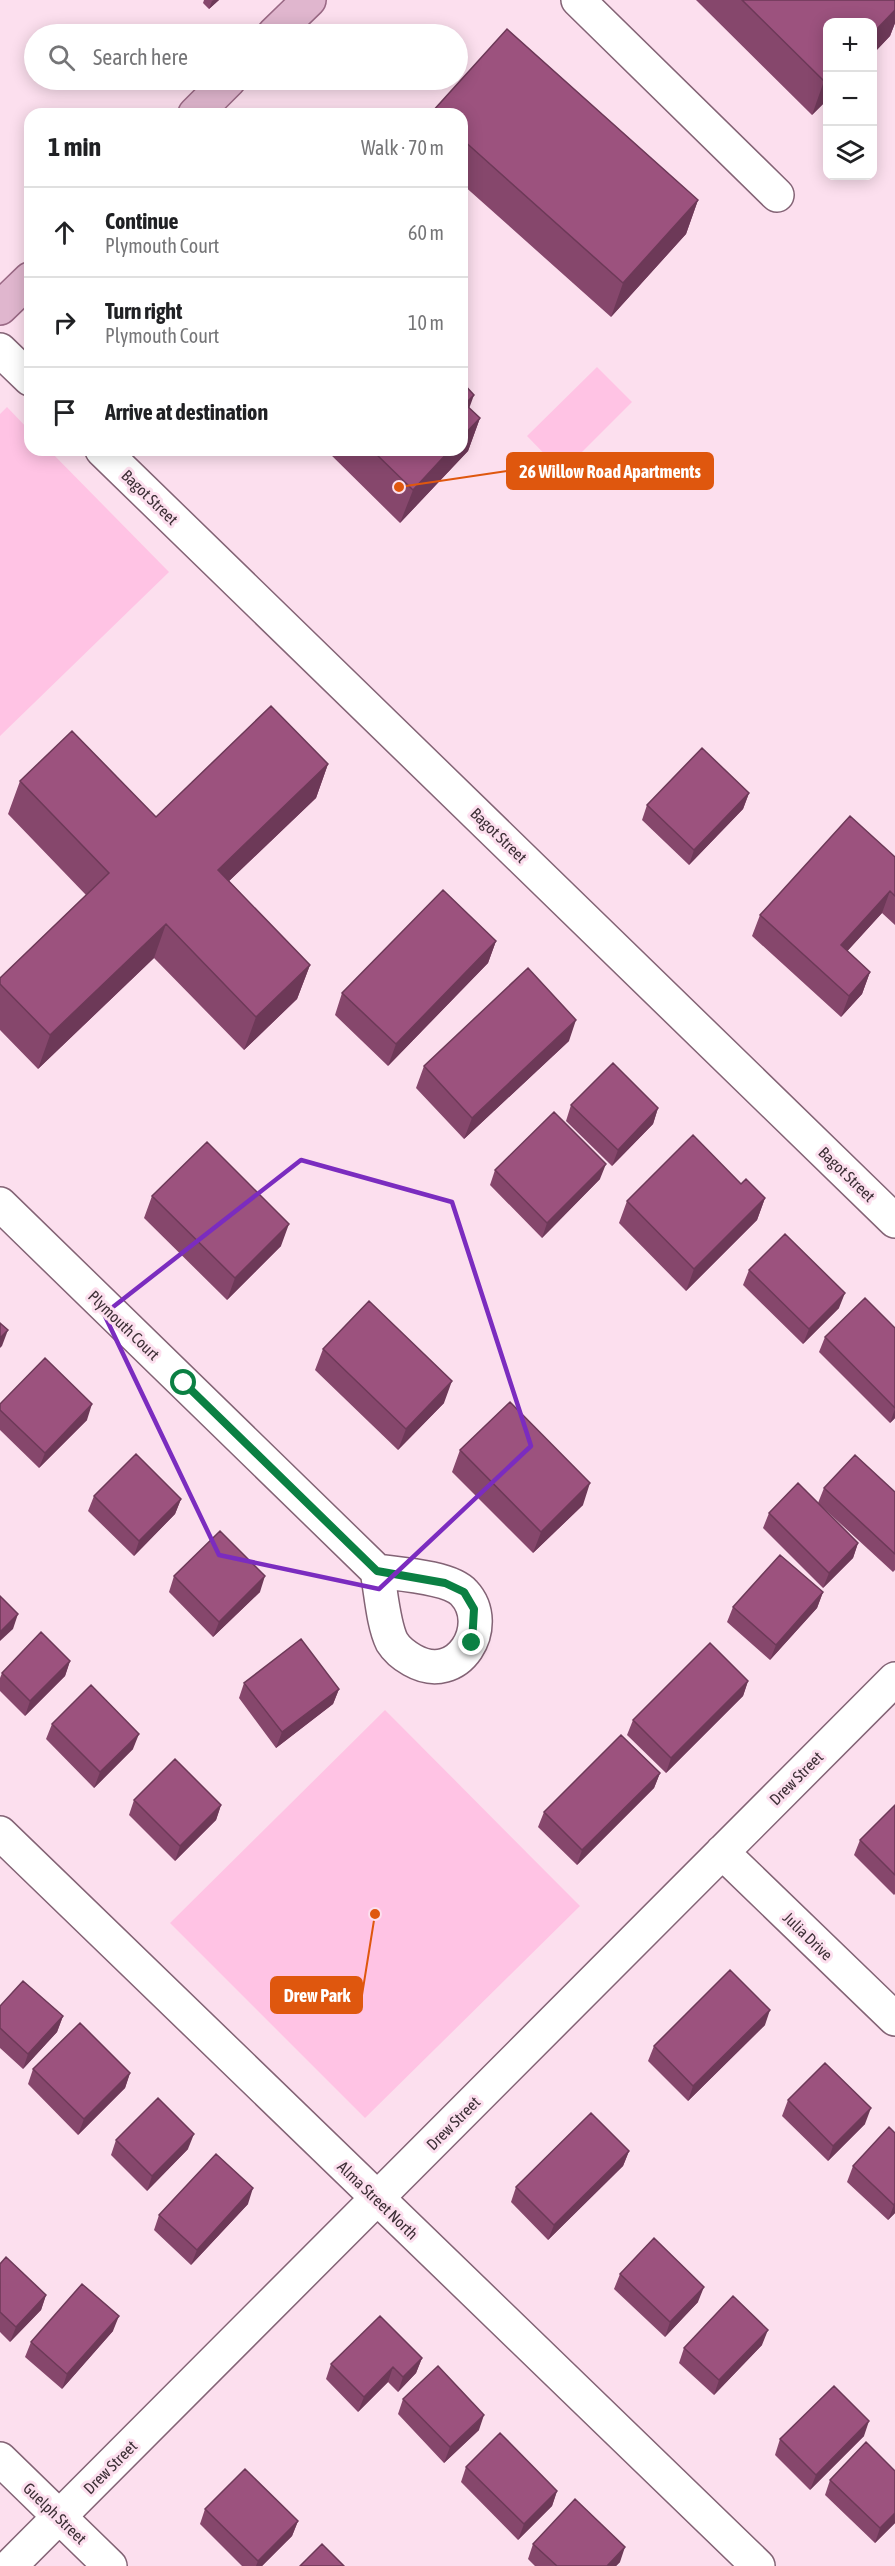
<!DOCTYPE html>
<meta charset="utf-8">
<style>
:root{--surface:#fff;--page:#f2f2f2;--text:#202124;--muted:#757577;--line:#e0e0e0}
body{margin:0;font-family:"Asap Condensed",sans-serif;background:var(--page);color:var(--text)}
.controls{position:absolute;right:18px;top:18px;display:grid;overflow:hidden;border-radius:12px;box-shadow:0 3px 15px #0003}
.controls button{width:54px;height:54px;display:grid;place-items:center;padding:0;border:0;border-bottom:2px solid var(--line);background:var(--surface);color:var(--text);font:30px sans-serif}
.stop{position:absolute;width:18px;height:18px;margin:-14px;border:4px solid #0b8043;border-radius:50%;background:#fff}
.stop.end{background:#0b8043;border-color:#fff;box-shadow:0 2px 6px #0008}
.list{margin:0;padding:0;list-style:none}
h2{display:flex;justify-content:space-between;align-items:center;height:78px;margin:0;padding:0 24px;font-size:26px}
h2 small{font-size:20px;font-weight:400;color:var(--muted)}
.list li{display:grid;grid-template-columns:39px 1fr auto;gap:18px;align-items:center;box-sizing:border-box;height:90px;padding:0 24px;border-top:2px solid var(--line)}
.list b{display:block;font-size:22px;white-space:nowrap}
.list p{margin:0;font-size:20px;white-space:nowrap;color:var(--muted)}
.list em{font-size:20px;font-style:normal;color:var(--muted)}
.icon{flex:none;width:33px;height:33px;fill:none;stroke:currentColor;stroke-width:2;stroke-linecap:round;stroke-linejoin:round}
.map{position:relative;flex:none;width:895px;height:2566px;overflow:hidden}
.search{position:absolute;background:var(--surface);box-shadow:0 3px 15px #0003;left:24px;top:24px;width:444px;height:66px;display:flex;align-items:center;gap:15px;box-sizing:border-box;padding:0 21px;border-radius:33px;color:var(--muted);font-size:22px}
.panel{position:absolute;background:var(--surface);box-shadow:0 3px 15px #0003;left:24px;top:108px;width:444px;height:348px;border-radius:18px}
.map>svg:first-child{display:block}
</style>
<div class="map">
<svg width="895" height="2566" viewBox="0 0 895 2566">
<rect width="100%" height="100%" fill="#fcdfee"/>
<!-- green -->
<path fill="#ffc3e4" d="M 597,367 L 632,402 L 562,472 L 527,436 Z
M 7,407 L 30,431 L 30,450 L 49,450 L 169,572 L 0,736 L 0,414 Z
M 385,1710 L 580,1906 L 365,2118 L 170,1923 Z"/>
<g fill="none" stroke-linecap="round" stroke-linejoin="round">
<defs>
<path id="minor" d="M 578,0 L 777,195
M 0,350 L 30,379
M 102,450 L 895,1221
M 0,1204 L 377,1571 C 398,1574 450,1577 464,1593 C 494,1625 459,1687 412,1660 C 405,1656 397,1650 392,1642 C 383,1624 381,1591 377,1571
M 0,1833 L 758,2566
M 722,1852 L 895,2019
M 0,2459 L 110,2566
M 10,2566 L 895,1679"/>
<path id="major" d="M 274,34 L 309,0
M 195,114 L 229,80
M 0,308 L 30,279"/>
</defs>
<!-- minor casing -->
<use href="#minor" stroke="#836375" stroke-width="36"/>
<!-- major casing -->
<use href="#major" stroke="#996884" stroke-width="36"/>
<!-- minor -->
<use href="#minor" stroke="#fff" stroke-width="33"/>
<!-- major -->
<use href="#major" stroke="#e0b6ce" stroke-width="33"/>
</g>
<!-- wall -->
<path fill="#86476c" d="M 204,0 L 219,0 L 209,9 L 203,3 Z
M 696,0 L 895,0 L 895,23 L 890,36 L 873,54 L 873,22 L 828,99 L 812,115 Z
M 507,29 L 698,200 L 686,234 L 611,317 L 462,184 L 462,114 L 431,114 L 432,112 Z
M 469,408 L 480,418 L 468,451 L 400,523 L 326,450 L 462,450 Z
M 328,764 L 316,798 L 229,881 L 310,965 L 297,999 L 244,1050 L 154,958 L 38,1069 L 0,1030 L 0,978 L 86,895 L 8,814 L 20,781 L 156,817 Z
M 749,793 L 743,809 L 689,865 L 642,820 L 647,805 Z
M 895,857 L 895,925 L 882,913 L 847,951 L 870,972 L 862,994 L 841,1017 L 752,936 L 760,915 Z
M 496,941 L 488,963 L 388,1066 L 335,1015 L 342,993 Z
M 569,1041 L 464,1139 L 416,1088 L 424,1066 Z
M 571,1105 L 658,1108 L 653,1124 L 612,1166 L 566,1121 Z
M 495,1170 L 600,1179 L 542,1238 L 490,1185 Z
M 741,1184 L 765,1198 L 757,1220 L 686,1291 L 619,1223 L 627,1201 Z
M 152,1196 L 281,1246 L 227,1300 L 144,1218 Z
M 749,1270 L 839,1308 L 803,1344 L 743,1285 Z
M 895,1328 L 895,1418 L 890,1423 L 819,1352 L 825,1337 Z
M 323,1349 L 444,1403 L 398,1450 L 315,1370 Z
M 0,1404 L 87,1420 L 39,1468 L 0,1430 Z
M 460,1450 L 583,1505 L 533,1553 L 452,1472 Z
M 824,1488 L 895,1492 L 895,1570 L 893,1572 L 818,1503 Z
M 94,1496 L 181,1499 L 175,1514 L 134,1556 L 88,1511 Z
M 769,1513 L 858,1543 L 853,1558 L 823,1588 L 763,1528 Z
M 174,1576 L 260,1592 L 213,1637 L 169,1592 Z
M 823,1592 L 817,1608 L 770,1660 L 727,1622 L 733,1607 Z
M 70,1661 L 65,1676 L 25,1716 L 0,1691 L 0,1678 L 2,1673 Z
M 748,1681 L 743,1696 L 666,1773 L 627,1735 L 633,1720 Z
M 244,1683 L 339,1689 L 333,1704 L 276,1748 L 239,1698 Z
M 52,1724 L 133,1749 L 94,1788 L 46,1739 Z
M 660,1773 L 654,1788 L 577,1865 L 538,1827 L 544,1812 Z
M 134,1800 L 221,1805 L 216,1820 L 175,1861 L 129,1815 Z
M 895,1805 L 895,1894 L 894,1895 L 854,1855 L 860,1840 Z
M 0,2006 L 63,2016 L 57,2032 L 23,2069 L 0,2048 Z
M 765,2025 L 688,2101 L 648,2061 L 654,2046 Z
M 33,2069 L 130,2073 L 125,2088 L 78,2135 L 28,2084 Z
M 788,2100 L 865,2124 L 828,2161 L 782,2116 Z
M 895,2133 L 895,2213 L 888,2220 L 847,2182 L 853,2166 Z
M 116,2140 L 188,2149 L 147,2191 L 111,2155 Z
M 629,2151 L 623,2166 L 548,2240 L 511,2202 L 516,2187 Z
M 248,2204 L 191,2265 L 154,2230 L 159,2215 Z
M 0,2264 L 46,2295 L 41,2310 L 10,2342 L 0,2332 Z
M 620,2274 L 698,2302 L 665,2337 L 614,2289 Z
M 113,2331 L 62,2389 L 25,2357 L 31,2342 Z
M 762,2345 L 714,2395 L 679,2363 L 684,2348 Z
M 422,2358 L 416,2373 L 398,2392 L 388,2382 L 358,2412 L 326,2379 L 331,2364 Z
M 403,2399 L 479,2430 L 444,2463 L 398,2414 Z
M 864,2436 L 810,2490 L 775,2455 L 780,2439 Z
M 466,2467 L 557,2491 L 552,2506 L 518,2540 L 461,2482 Z
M 895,2471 L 895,2523 L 875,2543 L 825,2495 L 830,2480 Z
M 205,2509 L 298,2521 L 292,2536 L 262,2566 L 242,2566 L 200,2524 Z
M 533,2544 L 620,2562 L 616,2566 L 535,2566 L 528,2559 Z"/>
<!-- shaded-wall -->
<path fill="#6d3958" d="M 214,0 L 219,0 L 209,9 L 212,1 Z
M 895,10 L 895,23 L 890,36 L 873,54 L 873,33 Z
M 828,78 L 828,99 L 812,115 L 824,81 Z
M 698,200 L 686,234 L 611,317 L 623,283 Z
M 474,395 L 462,428 L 465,404 Z
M 480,418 L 468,451 L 400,523 L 413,490 L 450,450 L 462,450 L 462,437 Z
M 328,764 L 316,798 L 205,904 L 218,870 Z
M 749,793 L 743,809 L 689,865 L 694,850 Z
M 890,891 L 882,913 L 833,967 L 841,945 Z
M 166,924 L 154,958 L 38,1069 L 50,1035 Z
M 496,941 L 488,963 L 388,1066 L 396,1044 Z
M 310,965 L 297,999 L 244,1050 L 256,1017 Z
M 870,972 L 862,994 L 841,1017 L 849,996 Z
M 576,1020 L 569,1041 L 464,1139 L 472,1118 Z
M 658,1108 L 653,1124 L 612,1166 L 618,1150 Z
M 606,1164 L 600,1179 L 542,1238 L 547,1223 Z
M 765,1198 L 757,1220 L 686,1291 L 694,1269 Z
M 289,1224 L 281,1246 L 227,1300 L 235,1278 Z
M 845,1293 L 839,1308 L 803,1344 L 809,1329 Z
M 8,1330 L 2,1346 L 0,1348 L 0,1338 Z
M 452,1381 L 444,1403 L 398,1450 L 406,1429 Z
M 92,1404 L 87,1420 L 39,1468 L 45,1453 Z
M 895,1409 L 895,1418 L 890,1423 Z
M 590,1483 L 583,1505 L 533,1553 L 541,1532 Z
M 181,1499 L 175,1514 L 134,1556 L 139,1541 Z
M 858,1543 L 853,1558 L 823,1588 L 829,1573 Z
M 265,1576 L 260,1592 L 213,1637 L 219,1622 Z
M 823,1592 L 817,1608 L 770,1660 L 776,1645 Z
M 18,1614 L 13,1629 L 0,1641 L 0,1632 Z
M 70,1661 L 65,1676 L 25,1716 L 30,1701 Z
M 748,1681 L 743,1696 L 666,1773 L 671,1758 Z
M 339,1689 L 333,1704 L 276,1748 L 282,1732 Z
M 139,1734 L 133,1749 L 94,1788 L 100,1772 Z
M 660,1773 L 654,1788 L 577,1865 L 582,1850 Z
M 221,1805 L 216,1820 L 175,1861 L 180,1846 Z
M 770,2010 L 765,2025 L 688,2101 L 693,2086 Z
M 63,2016 L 57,2032 L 23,2069 L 28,2054 Z
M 130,2073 L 125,2088 L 78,2135 L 84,2119 Z
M 871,2108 L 865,2124 L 828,2161 L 833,2146 Z
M 194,2134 L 188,2149 L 147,2191 L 152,2176 Z
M 629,2151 L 623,2166 L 548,2240 L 554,2225 Z
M 253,2188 L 248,2204 L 191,2265 L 197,2250 Z
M 895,2203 L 895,2213 L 888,2220 L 894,2205 Z
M 704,2287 L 698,2302 L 665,2337 L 670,2322 Z
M 46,2295 L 41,2310 L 10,2342 L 16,2327 Z
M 119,2316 L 113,2331 L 62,2389 L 67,2374 Z
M 768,2330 L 762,2345 L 714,2395 L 719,2380 Z
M 422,2358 L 416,2373 L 398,2392 L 403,2377 Z
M 393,2367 L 388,2382 L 358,2412 L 364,2397 Z
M 484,2415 L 479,2430 L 444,2463 L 450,2447 Z
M 869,2421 L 864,2436 L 810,2490 L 816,2475 Z
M 557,2491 L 552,2506 L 518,2540 L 524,2524 Z
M 895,2513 L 895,2523 L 875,2543 L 880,2528 Z
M 298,2521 L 292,2536 L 262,2566 L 256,2566 L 258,2561 Z
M 625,2547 L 620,2562 L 616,2566 L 607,2566 Z"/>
<!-- building -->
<path fill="#9c527e" stroke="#6d3958" stroke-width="1.5" d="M 742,0 L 895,0 L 895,10 L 873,33 L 873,22 L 828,22 L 828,78 L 824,81 Z
M 507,29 L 698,200 L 623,283 L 462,139 L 462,114 L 434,114 L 432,112 Z
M 462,382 L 474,395 L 465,404 L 480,418 L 462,437 Z
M 372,450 L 450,450 L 413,490 Z
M 271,706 L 328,764 L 218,870 L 310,965 L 256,1017 L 166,924 L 50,1035 L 0,984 L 0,978 L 109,873 L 20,781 L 72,731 L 156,817 Z
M 702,748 L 749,793 L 694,850 L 647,805 Z
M 850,816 L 895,857 L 895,896 L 890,891 L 841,945 L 870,972 L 849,996 L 760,915 Z
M 443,890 L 496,941 L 396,1044 L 342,993 Z
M 528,968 L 576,1020 L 472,1118 L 424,1066 Z
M 613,1063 L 658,1108 L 618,1150 L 571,1105 Z
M 554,1112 L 606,1164 L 547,1223 L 495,1170 Z
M 693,1135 L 741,1184 L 746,1179 L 765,1198 L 694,1269 L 627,1201 Z
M 207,1142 L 289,1224 L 235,1278 L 152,1196 Z
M 785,1234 L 845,1293 L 809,1329 L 749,1270 Z
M 865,1298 L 895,1328 L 895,1408 L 825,1337 Z
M 369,1301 L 452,1381 L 406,1429 L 323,1349 Z
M 0,1323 L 8,1330 L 0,1338 Z
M 45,1358 L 92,1404 L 45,1453 L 0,1410 L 0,1404 Z
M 510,1402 L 590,1483 L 541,1532 L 460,1450 Z
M 136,1454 L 181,1499 L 139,1541 L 94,1496 Z
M 855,1455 L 895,1492 L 895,1554 L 824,1488 Z
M 798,1483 L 858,1543 L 829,1573 L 769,1513 Z
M 220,1531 L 265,1576 L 219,1622 L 174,1576 Z
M 780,1555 L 823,1592 L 776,1645 L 733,1607 Z
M 0,1596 L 18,1614 L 0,1632 Z
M 41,1632 L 70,1661 L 30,1701 L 2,1673 Z
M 301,1639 L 339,1689 L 282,1732 L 244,1683 Z
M 710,1643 L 748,1681 L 671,1758 L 633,1720 Z
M 91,1685 L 139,1734 L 100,1772 L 52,1724 Z
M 621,1735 L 660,1773 L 582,1850 L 544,1812 Z
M 175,1759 L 221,1805 L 180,1846 L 134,1800 Z
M 895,1805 L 895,1875 L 860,1840 Z
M 730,1970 L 770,2010 L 693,2086 L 654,2046 Z
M 23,1981 L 63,2016 L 28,2054 L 0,2028 L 0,2006 Z
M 80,2023 L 130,2073 L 84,2119 L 33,2069 Z
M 825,2063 L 871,2108 L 833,2146 L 788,2100 Z
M 158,2098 L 194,2134 L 152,2176 L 116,2140 Z
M 591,2113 L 629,2151 L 554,2225 L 516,2187 Z
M 889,2127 L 895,2133 L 895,2203 L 894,2205 L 853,2166 Z
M 216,2154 L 253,2188 L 197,2250 L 159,2215 Z
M 654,2238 L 704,2287 L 670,2322 L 620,2274 Z
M 6,2257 L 46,2295 L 16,2327 L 0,2312 L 0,2264 Z
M 82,2284 L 119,2316 L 67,2374 L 31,2342 Z
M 733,2296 L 768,2330 L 719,2380 L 684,2348 Z
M 380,2316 L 422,2358 L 403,2377 L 393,2367 L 364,2397 L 331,2364 Z
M 438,2366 L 484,2415 L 450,2447 L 403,2399 Z
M 834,2386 L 869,2421 L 816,2475 L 780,2439 Z
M 500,2433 L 557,2491 L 524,2524 L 466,2467 Z
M 866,2442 L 895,2471 L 895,2513 L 880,2528 L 830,2480 Z
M 245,2469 L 298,2521 L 258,2561 L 205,2509 Z
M 575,2499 L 625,2547 L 607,2566 L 557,2566 L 533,2544 Z
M 322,2544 L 344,2566 L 300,2566 Z"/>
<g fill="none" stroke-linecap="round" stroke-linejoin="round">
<!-- route -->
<path stroke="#0b8043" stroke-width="8" d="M 184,1383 L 377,1571 L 445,1583 L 464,1592 L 474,1609 L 472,1643"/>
</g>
<!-- marked area -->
<path fill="none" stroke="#7b2cbf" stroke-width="4.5" stroke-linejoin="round" d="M 301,1160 L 452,1202 L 531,1446 L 379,1589 L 219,1555 L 104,1314 Z"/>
<g text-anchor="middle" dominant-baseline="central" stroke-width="6" stroke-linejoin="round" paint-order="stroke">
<!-- street labels -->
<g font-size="16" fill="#3d2f36" stroke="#fcdfee">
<text transform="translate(150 497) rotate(44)">Bagot Street</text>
<text transform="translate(499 835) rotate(44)">Bagot Street</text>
<text transform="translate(847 1174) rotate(44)">Bagot Street</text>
<text transform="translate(124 1325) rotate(44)">Plymouth Court</text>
<text transform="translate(796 1778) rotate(-45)">Drew Street</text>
<text transform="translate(808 1936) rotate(44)">Julia Drive</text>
<text transform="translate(453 2123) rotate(-45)">Drew Street</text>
<text transform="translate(378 2200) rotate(44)">Alma Street North</text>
<text transform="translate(110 2467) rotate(-45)">Drew Street</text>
<text transform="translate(55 2513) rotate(44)">Guelph Street</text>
</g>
</g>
<!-- callouts -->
<path fill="none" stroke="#df570e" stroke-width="2" d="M399 487L507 471M375 1914L362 1995"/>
<g fill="#df570e" stroke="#fcdfee" stroke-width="2">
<circle cx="399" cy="487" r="6"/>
<circle cx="375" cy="1914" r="6"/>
</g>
<g fill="#df570e" stroke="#df570e" stroke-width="2">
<rect x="507" y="453" width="206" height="36" rx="6"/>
<rect x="271" y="1977" width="91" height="36" rx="6"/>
</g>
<g font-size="18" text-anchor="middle" font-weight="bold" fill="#fff">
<text x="610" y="478">26 Willow Road Apartments</text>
<text x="317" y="2002">Drew Park</text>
</g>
</svg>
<div class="controls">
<button>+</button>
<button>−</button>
<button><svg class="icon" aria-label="layers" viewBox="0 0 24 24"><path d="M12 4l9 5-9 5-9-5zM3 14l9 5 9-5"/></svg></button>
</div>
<div class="stop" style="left:184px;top:1383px"></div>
<div class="stop end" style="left:472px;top:1643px"></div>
<div class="search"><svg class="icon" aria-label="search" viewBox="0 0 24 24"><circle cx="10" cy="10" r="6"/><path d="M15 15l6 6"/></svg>Search here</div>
<section class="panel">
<h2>1 min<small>Walk · 70 m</small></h2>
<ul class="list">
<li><svg class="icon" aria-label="ahead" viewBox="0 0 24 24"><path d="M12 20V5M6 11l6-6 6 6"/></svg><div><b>Continue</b><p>Plymouth Court</p></div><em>60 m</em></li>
<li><svg class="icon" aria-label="right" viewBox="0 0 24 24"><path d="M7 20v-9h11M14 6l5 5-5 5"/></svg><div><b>Turn right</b><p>Plymouth Court</p></div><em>10 m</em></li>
<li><svg class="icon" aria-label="arrive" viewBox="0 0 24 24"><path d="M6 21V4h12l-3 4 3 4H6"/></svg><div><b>Arrive at destination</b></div></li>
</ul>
</section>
</div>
